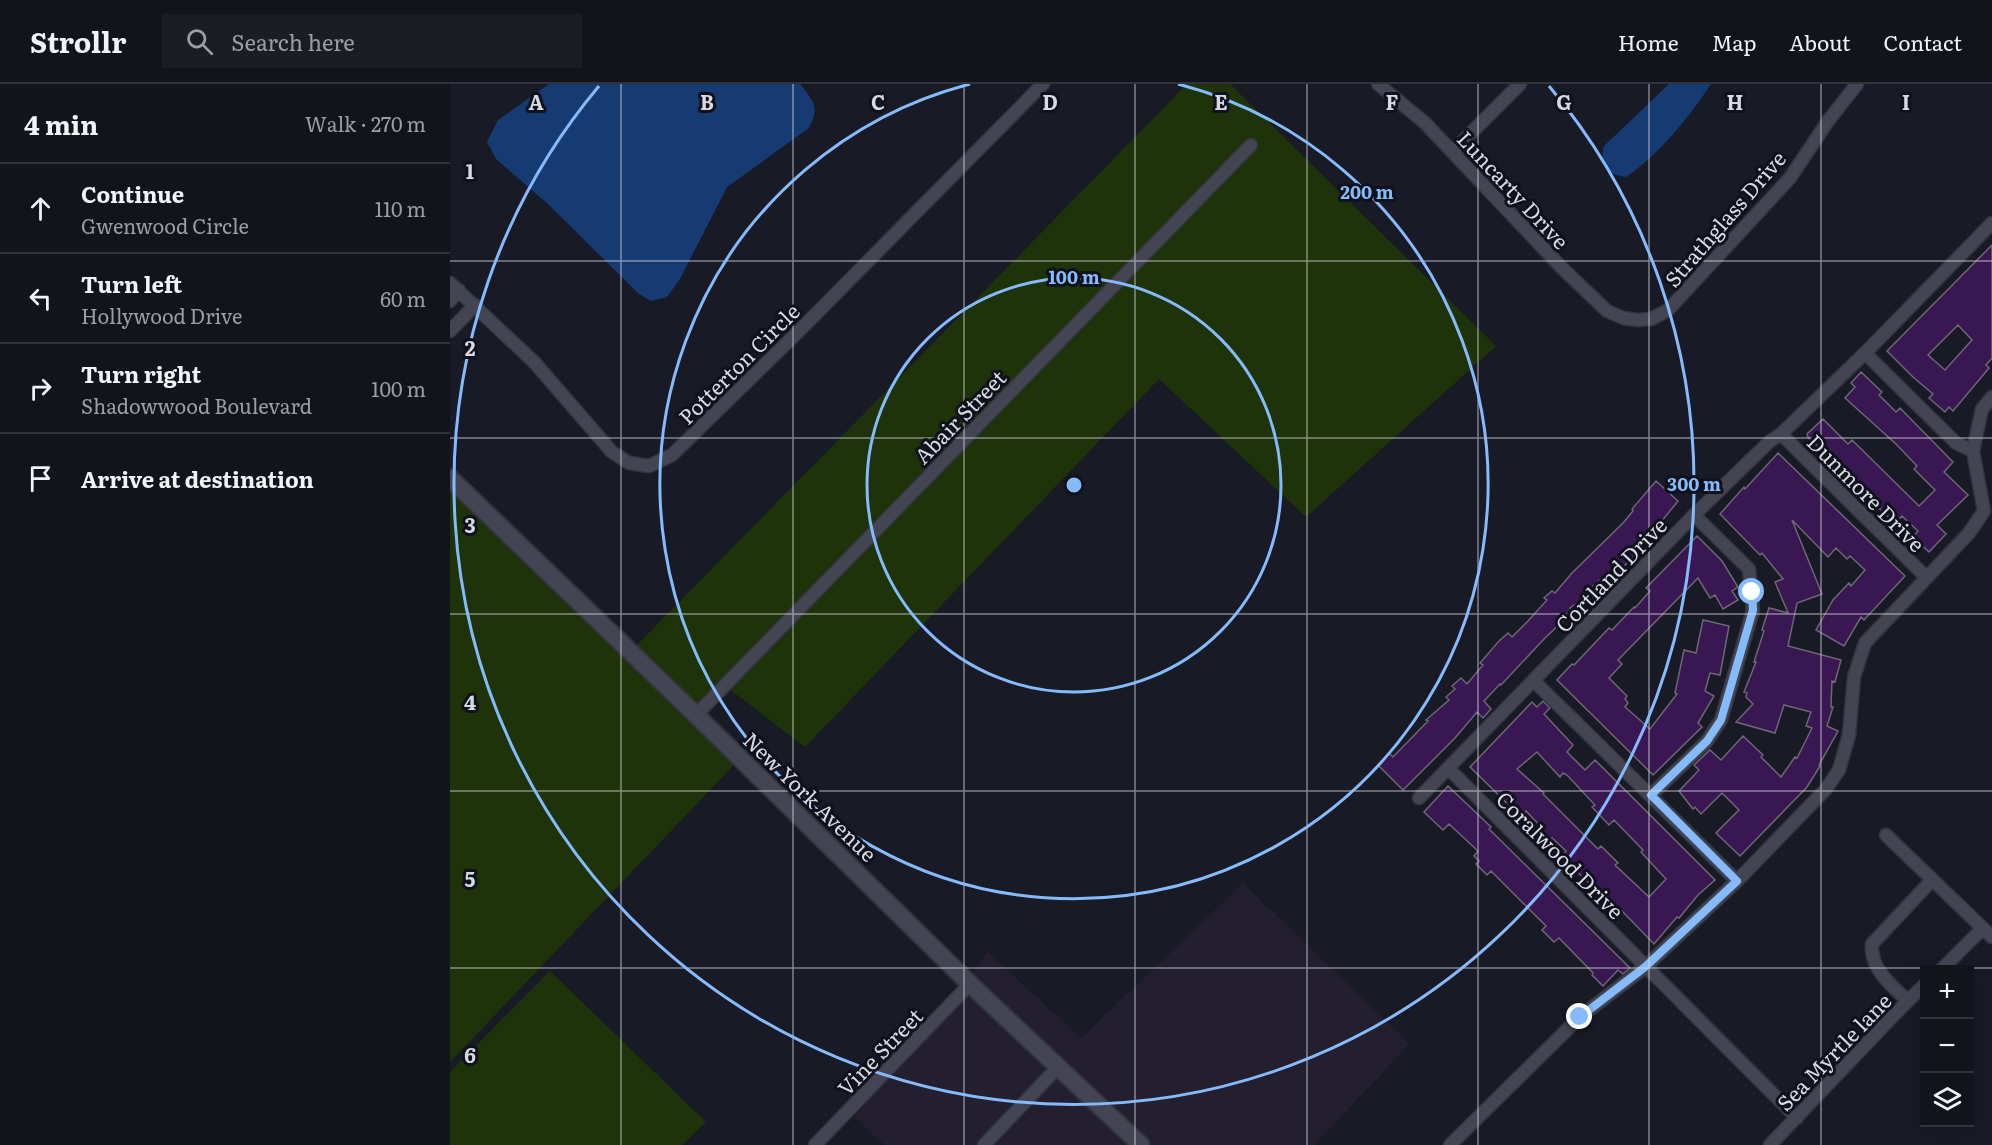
<!DOCTYPE html>
<meta charset="utf-8">
<style>
:root{--surface:#12141c;--page:#1b1d25;--text:#f1f3f6;--muted:#9c9ea3;--line:#31333b}
body{margin:0;font-family:Literata,serif;background:var(--page);color:var(--text)}
.controls{position:absolute;right:18px;bottom:18px;display:grid;overflow:hidden;border-radius:0px;box-shadow:0 6px 24px #0002}
.controls button{width:54px;height:54px;display:grid;place-items:center;padding:0;border:0;border-bottom:2px solid var(--line);background:var(--surface);color:var(--text);font:30px sans-serif}
.stop{position:absolute;width:18px;height:18px;margin:-14px;border:4px solid #85bbfb;border-radius:50%;background:#fff}
.stop.end{background:#85bbfb;border-color:#fff;box-shadow:0 2px 6px #0008}
.list{margin:0;padding:0;list-style:none}
h2{display:flex;justify-content:space-between;align-items:center;height:78px;margin:0;padding:0 24px;font-size:26px}
h2 small{font-size:20px;font-weight:400;color:var(--muted)}
.list li{display:grid;grid-template-columns:39px 1fr auto;gap:18px;align-items:center;box-sizing:border-box;height:90px;padding:0 24px;border-top:2px solid var(--line)}
.list b{display:block;font-size:22px;white-space:nowrap}
.list p{margin:0;font-size:20px;white-space:nowrap;color:var(--muted)}
.list em{font-size:20px;font-style:normal;color:var(--muted)}
.icon{flex:none;width:33px;height:33px;fill:none;stroke:currentColor;stroke-width:2;stroke-linecap:round;stroke-linejoin:round}
.map{position:relative;flex:none;width:1542px;height:1061px;overflow:hidden}
header{display:flex;align-items:center;gap:36px;box-sizing:border-box;height:84px;padding:0 30px;background:var(--surface);border-bottom:2px solid var(--line)}
header strong{font-size:28px}
nav{display:flex;gap:33px;margin-inline-start:auto;font-size:21px}
.search{width:420px;height:54px;background:var(--page);display:flex;align-items:center;gap:15px;box-sizing:border-box;padding:0 21px;border-radius:0px;color:var(--muted);font-size:22px}
main{display:flex}
aside{flex:1;background:var(--surface)}
.map>svg:first-child{display:block}
</style>
<header>
<strong>Strollr</strong>
<div class="search"><svg class="icon" aria-label="search" viewBox="0 0 24 24"><circle cx="10" cy="10" r="6"/><path d="M15 15l6 6"/></svg>Search here</div>
<nav><a>Home</a><a>Map</a><a>About</a><a>Contact</a></nav>
</header>
<main>
<aside>
<h2>4 min<small>Walk · 270 m</small></h2>
<ul class="list">
<li><svg class="icon" aria-label="ahead" viewBox="0 0 24 24"><path d="M12 20V5M6 11l6-6 6 6"/></svg><div><b>Continue</b><p>Gwenwood Circle</p></div><em>110 m</em></li>
<li><svg class="icon" aria-label="left" viewBox="0 0 24 24"><path d="M17 20v-9H6M10 6l-5 5 5 5"/></svg><div><b>Turn left</b><p>Hollywood Drive</p></div><em>60 m</em></li>
<li><svg class="icon" aria-label="right" viewBox="0 0 24 24"><path d="M7 20v-9h11M14 6l5 5-5 5"/></svg><div><b>Turn right</b><p>Shadowwood Boulevard</p></div><em>100 m</em></li>
<li><svg class="icon" aria-label="arrive" viewBox="0 0 24 24"><path d="M6 21V4h12l-3 4 3 4H6"/></svg><div><b>Arrive at destination</b></div></li>
</ul>
</aside>
<div class="map">
<svg width="1542" height="1061" viewBox="0 0 1542 1061">
<rect width="100%" height="100%" fill="#181a25"/>
<!-- commercial -->
<path fill="#231f2f" d="M 793,799 L 960,960 L 864,1061 L 703,1061 L 521,889 L 538,868 L 631,954 Z
M 511,902 L 602,989 L 679,1061 L 434,1061 L 404,1033 Z"/>
<!-- green -->
<path fill="#1e330a" d="M 737,0 L 780,0 L 1046,262 L 856,433 L 709,295 L 355,663 L 278,604 L 256,630 L 184,560 L 188,560 Z
M 0,405 L 285,680 L 0,978 Z
M 100,887 L 256,1038 L 232,1061 L 0,1061 L 0,988 Z"/>
<!-- water -->
<path fill="#163b73" d="M 99,0 L 350,0 C 364,18 370,22 359,44 L 277,103 L 230,195 L 217,213 L 201,217 L 189,210 L 98,120 L 46,75 L 37,58 L 48,36 Z
M 1219,0 L 1261,0 C 1240,32 1208,72 1176,93 C 1156,90 1149,82 1154,62 Z"/>
<!-- building -->
<path fill="#391752" stroke="#6e6775" stroke-width="1.5" fill-rule="evenodd" d="M 1542,161 L 1542,274 L 1536,281 L 1539,284 L 1503,327 L 1499,323 L 1495,328 L 1479,314 L 1483,310 L 1463,293 L 1437,267 ZM 1508,241 L 1522,256 L 1495,286 L 1478,271 Z
M 1411,288 L 1432,308 L 1429,311 L 1446,328 L 1450,324 L 1503,378 L 1494,388 L 1518,411 L 1487,441 L 1496,450 L 1479,468 L 1463,453 L 1468,447 L 1452,432 L 1445,440 L 1358,353 L 1357,350 L 1373,335 L 1398,360 L 1402,356 L 1469,422 L 1485,406 L 1464,385 L 1467,382 L 1446,360 L 1395,314 L 1405,303 L 1401,299 Z
M 1328,369 L 1455,492 L 1414,536 L 1411,533 L 1394,562 L 1366,546 L 1383,516 L 1399,499 L 1401,502 L 1415,486 L 1400,472 L 1397,475 L 1386,464 L 1378,473 L 1342,436 L 1372,510 L 1347,519 L 1338,562 L 1391,576 L 1385,598 L 1382,597 L 1381,623 L 1383,623 L 1377,642 L 1388,647 L 1369,681 L 1370,682 L 1357,703 L 1290,772 L 1266,749 L 1289,726 L 1272,709 L 1251,730 L 1245,723 L 1243,725 L 1229,707 L 1249,686 L 1244,681 L 1260,666 L 1271,676 L 1293,652 L 1313,671 L 1311,673 L 1331,693 L 1345,673 L 1347,674 L 1362,644 L 1356,642 L 1361,628 L 1334,621 L 1325,649 L 1286,638 L 1303,620 L 1296,613 L 1297,609 L 1294,608 L 1306,578 L 1304,578 L 1314,547 L 1312,546 L 1319,524 L 1338,529 L 1325,498 L 1333,495 L 1312,469 L 1310,471 L 1270,430 L 1294,403 L 1295,405 Z
M 1206,397 L 1228,417 L 1203,448 L 1201,446 L 1186,461 L 1190,466 L 1174,482 L 1172,481 L 1164,492 L 1159,488 L 1143,502 L 1147,505 L 1120,524 L 1124,528 L 1118,534 L 1117,533 L 1094,555 L 1051,601 L 1050,600 L 1034,617 L 1041,625 L 1033,634 L 1027,628 L 1005,654 L 953,706 L 928,681 L 939,669 L 943,673 L 978,637 L 976,636 L 999,616 L 996,613 L 1005,605 L 1002,602 L 1011,594 L 1017,600 L 1033,581 L 1030,579 L 1049,557 L 1058,549 L 1062,553 L 1078,537 L 1097,516 L 1094,514 L 1102,507 L 1105,509 L 1122,489 L 1173,439 L 1183,427 L 1182,425 Z
M 1247,452 L 1272,477 L 1288,503 L 1282,507 L 1288,516 L 1273,525 L 1265,511 L 1260,514 L 1248,494 L 1168,576 L 1172,580 L 1159,594 L 1177,612 L 1175,615 L 1178,619 L 1175,623 L 1200,645 L 1227,610 L 1225,609 L 1234,566 L 1246,569 L 1253,536 L 1279,542 L 1270,591 L 1260,589 L 1255,607 L 1264,612 L 1248,639 L 1252,643 L 1203,691 L 1107,596 L 1122,580 L 1124,581 L 1159,544 L 1162,546 L 1184,523 L 1185,524 L 1200,507 L 1196,504 Z
M 1093,617 L 1100,624 L 1094,630 L 1123,661 L 1117,668 L 1135,686 L 1145,676 L 1265,796 L 1248,811 L 1229,834 L 1227,833 L 1204,860 L 1172,827 L 1170,829 L 1118,779 L 1113,772 L 1116,767 L 1102,754 L 1097,759 L 1089,749 L 1093,745 L 1076,727 L 1071,733 L 1020,683 L 1082,618 L 1087,623 ZM 1087,668 L 1110,693 L 1113,689 L 1117,691 L 1145,721 L 1142,723 L 1159,741 L 1164,736 L 1193,766 L 1191,768 L 1216,795 L 1199,813 L 1165,781 L 1168,779 L 1151,762 L 1148,765 L 1093,710 L 1094,709 L 1067,685 Z
M 998,702 L 1041,743 L 1039,745 L 1180,884 L 1173,890 L 1168,886 L 1153,902 L 1142,891 L 1143,889 L 1109,854 L 1104,858 L 1092,846 L 1096,842 L 1041,787 L 1037,791 L 1026,780 L 1029,777 L 1024,772 L 1028,767 L 999,740 L 993,746 L 974,728 Z"/>
<g fill="none" stroke-linecap="round" stroke-linejoin="round">
<defs>
<path id="street" d="M 928,0 L 975,39 L 1111,183 L 1157,227 L 1173,234 L 1187,236 L 1201,235 L 1218,226 L 1340,94 L 1378,37 L 1407,0
M 1002,68 L 1070,0
M 0,199 L 84,278 L 162,368 L 179,379 L 199,382 L 222,371 L 350,246 L 593,0
M 0,217 L 9,206
M 0,247 L 25,221
M 1415,269 L 1506,359 L 1523,367
M 1331,350 L 1476,493
M 1084,597 L 1287,797
M 246,631 L 801,61
M 999,685 L 1347,1034
M 1201,711 L 1257,657 L 1271,636 L 1303,526 L 1299,485 L 1244,431
M 969,714 L 1244,431 L 1320,357 L 1331,350 L 1415,269 L 1542,139
M 1436,751 L 1542,853
M 1491,886 L 1533,844
M 1458,917 C 1441,901 1420,885 1422,860 L 1482,796
M 365,1061 L 520,900
M 534,1061 L 608,983
M 1000,1061 L 1130,933 L 1195,883 L 1287,797 L 1376,705 L 1389,686 L 1399,651 L 1404,593 L 1415,559 L 1519,449 L 1534,427 L 1523,367 L 1532,325 L 1542,313
M 1320,1061 L 1441,934 L 1474,901"/>
<path id="secondary" d="M 0,394 L 246,631 L 520,900 L 691,1061"/>
</defs>
<!-- street casing -->
<use href="#street" stroke="#33343d" stroke-width="15"/>
<!-- secondary casing -->
<use href="#secondary" stroke="#33343d" stroke-width="20"/>
<!-- street -->
<use href="#street" stroke="#444553" stroke-width="12"/>
<!-- secondary -->
<use href="#secondary" stroke="#444553" stroke-width="16"/>
</g>
<g fill="none" stroke-linecap="round" stroke-linejoin="round">
<!-- route -->
<path stroke="#85bbfb" stroke-width="8" d="M 1130,933 L 1195,883 L 1287,797 L 1201,711 L 1257,657 L 1271,636 L 1303,526 L 1302,508"/>
</g>
<!-- grid -->
<path fill="none" stroke="#d8dae2" stroke-width="1.5" stroke-opacity="0.55" d="M 171,0 L 171,1061M 343,0 L 343,1061M 514,0 L 514,1061M 685,0 L 685,1061M 857,0 L 857,1061M 1028,0 L 1028,1061M 1199,0 L 1199,1061M 1371,0 L 1371,1061M 0,177 L 1542,177M 0,354 L 1542,354M 0,530 L 1542,530M 0,707 L 1542,707M 0,884 L 1542,884"/>
<!-- distance rings -->
<g fill="none" stroke="#85bbfb" stroke-width="3">
<circle cx="624" cy="401" r="207"/>
<path d="M728 0A414 414 0 1 1 520 0"/>
<path d="M1099 2A620 620 0 1 1 149 2"/>
</g>
<g text-anchor="middle" dominant-baseline="central" stroke-width="6" stroke-linejoin="round" paint-order="stroke">
<!-- street labels -->
<g font-size="21" fill="#d8dae2" stroke="#0f111c">
<text transform="translate(1064 105) rotate(47)">Luncarty Drive</text>
<text transform="translate(1274 134) rotate(-49)">Strathglass Drive</text>
<text transform="translate(288 279) rotate(-45)">Potterton Circle</text>
<text transform="translate(509 332) rotate(-46)">Abair Street</text>
<text transform="translate(1417 408) rotate(45)">Dunmore Drive</text>
<text transform="translate(1160 490) rotate(-46)">Cortland Drive</text>
<text transform="translate(361 712) rotate(44)">New York Avenue</text>
<text transform="translate(1111 770) rotate(45)">Coralwood Drive</text>
<text transform="translate(429 967) rotate(-46)">Vine Street</text>
<text transform="translate(1383 967) rotate(-46)">Sea Myrtle lane</text>
</g>
</g>
<g font-size="20" text-anchor="middle" font-weight="bold" fill="#d8dae2" stroke="#0f111c" stroke-width="6" stroke-linejoin="round" paint-order="stroke">
<text x="86" y="26">A</text>
<text x="257" y="26">B</text>
<text x="428" y="26">C</text>
<text x="600" y="26">D</text>
<text x="771" y="26">E</text>
<text x="942" y="26">F</text>
<text x="1114" y="26">G</text>
<text x="1285" y="26">H</text>
<text x="1456" y="26">I</text>
<text x="20" y="95">1</text>
<text x="20" y="272">2</text>
<text x="20" y="449">3</text>
<text x="20" y="626">4</text>
<text x="20" y="803">5</text>
<text x="20" y="979">6</text>
</g>
<circle cx="624" cy="401" r="9" fill="#85bbfb" stroke="#0f111c" stroke-width="3"/>
<g font-size="18" text-anchor="middle" font-weight="bold" fill="#85bbfb" stroke="#0f111c" stroke-width="6" stroke-linejoin="round" paint-order="stroke">
<text x="917" y="115">200 m</text>
<text x="624" y="200">100 m</text>
<text x="1244" y="407">300 m</text>
</g>
</svg>
<div class="controls">
<button>+</button>
<button>−</button>
<button><svg class="icon" aria-label="layers" viewBox="0 0 24 24"><path d="M12 4l9 5-9 5-9-5zM3 14l9 5 9-5"/></svg></button>
</div>
<div class="stop" style="left:1302px;top:508px"></div>
<div class="stop end" style="left:1130px;top:933px"></div>
</div>
</main>
